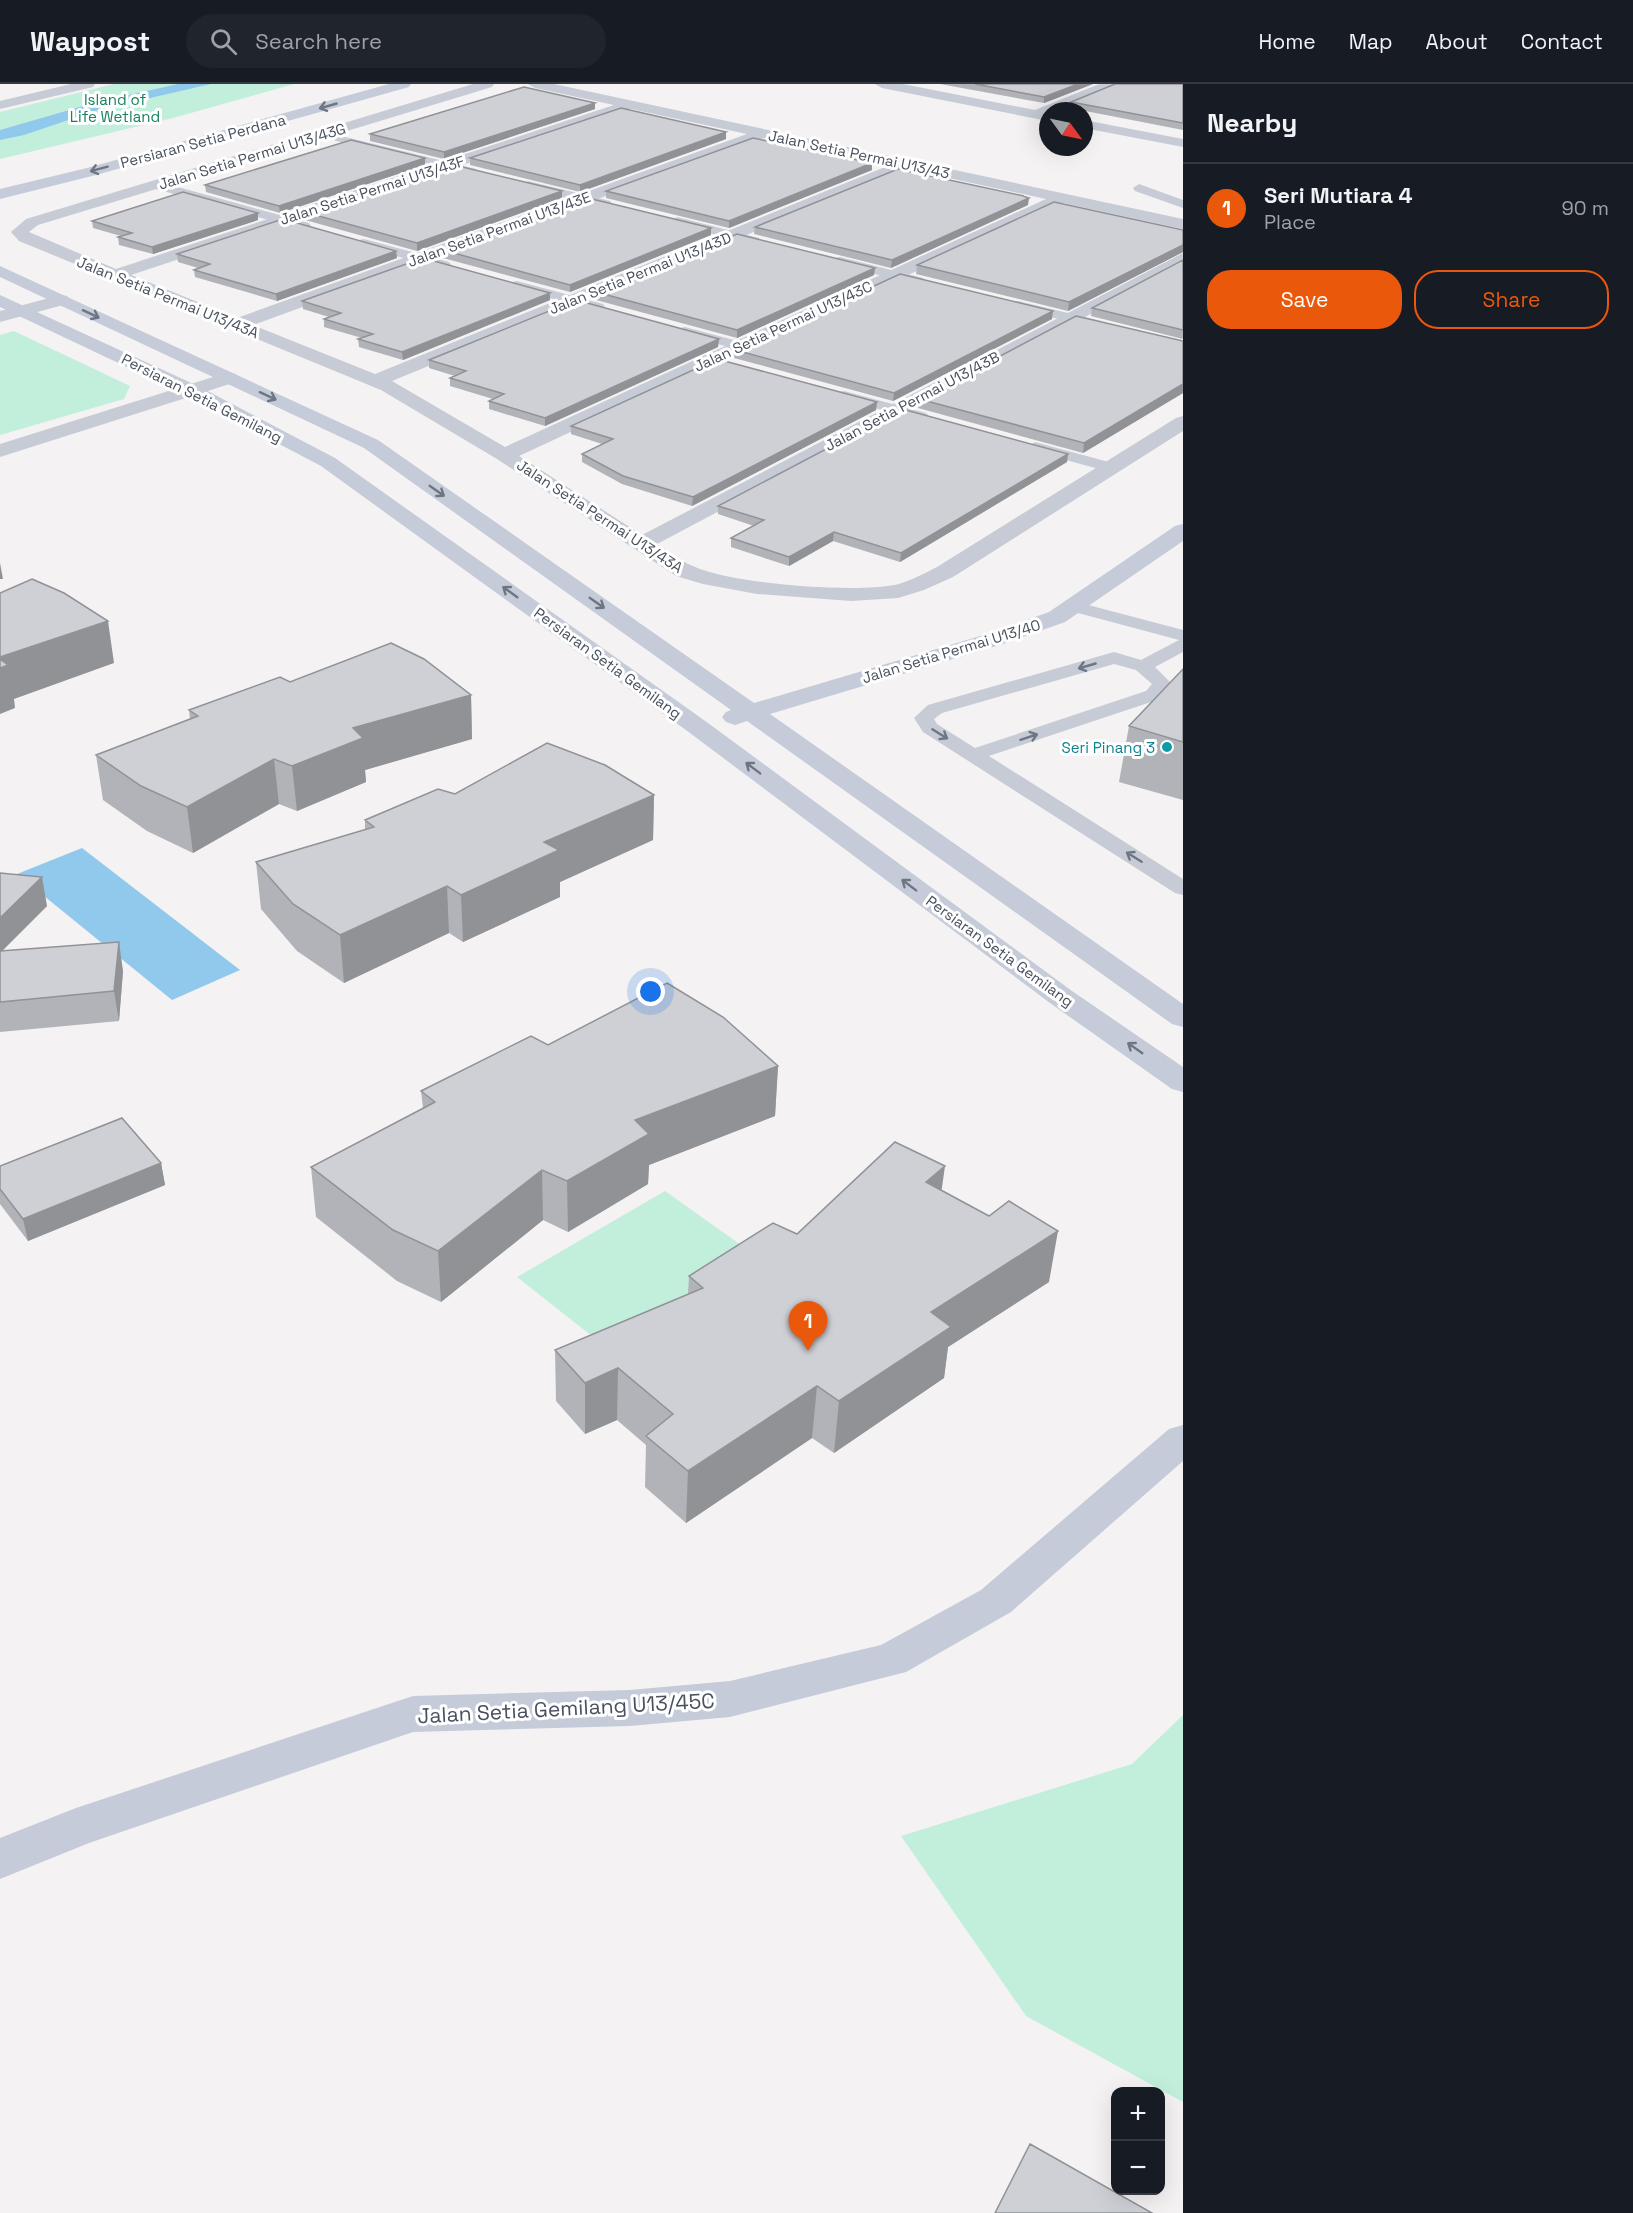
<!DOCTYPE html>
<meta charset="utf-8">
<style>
:root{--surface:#171b24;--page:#20242c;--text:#f1f3f6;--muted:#9ea1a6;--line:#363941;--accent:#ea580c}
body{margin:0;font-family:"Space Grotesk",sans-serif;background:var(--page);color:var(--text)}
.controls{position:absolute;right:18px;bottom:18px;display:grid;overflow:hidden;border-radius:12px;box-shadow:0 6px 24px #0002}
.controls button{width:54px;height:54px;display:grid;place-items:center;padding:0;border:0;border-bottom:2px solid var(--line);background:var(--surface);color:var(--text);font:30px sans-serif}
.compass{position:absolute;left:1039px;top:18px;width:54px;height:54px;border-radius:50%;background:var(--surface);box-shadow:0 6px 24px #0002;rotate:123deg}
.you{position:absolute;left:651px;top:908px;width:21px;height:21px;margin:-15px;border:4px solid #fff;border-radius:50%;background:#1a73e8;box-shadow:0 0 0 9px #1a73e833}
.badge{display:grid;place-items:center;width:39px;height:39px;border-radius:50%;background:var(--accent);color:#fff;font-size:20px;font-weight:700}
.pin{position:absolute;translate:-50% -50px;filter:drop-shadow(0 2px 3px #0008)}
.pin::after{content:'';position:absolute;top:32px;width:21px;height:18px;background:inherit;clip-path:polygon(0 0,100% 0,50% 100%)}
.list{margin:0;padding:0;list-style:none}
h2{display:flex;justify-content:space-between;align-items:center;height:78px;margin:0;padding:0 24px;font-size:26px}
h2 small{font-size:20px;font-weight:400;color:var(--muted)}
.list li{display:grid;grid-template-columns:39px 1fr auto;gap:18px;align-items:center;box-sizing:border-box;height:90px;padding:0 24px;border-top:2px solid var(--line)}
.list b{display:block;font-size:22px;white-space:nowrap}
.list p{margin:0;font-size:20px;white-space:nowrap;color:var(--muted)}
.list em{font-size:20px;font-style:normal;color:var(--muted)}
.actions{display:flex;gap:12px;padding:18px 24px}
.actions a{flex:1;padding:14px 0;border:2px solid var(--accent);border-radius:24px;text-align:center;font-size:21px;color:var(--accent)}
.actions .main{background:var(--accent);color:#fff}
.icon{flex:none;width:33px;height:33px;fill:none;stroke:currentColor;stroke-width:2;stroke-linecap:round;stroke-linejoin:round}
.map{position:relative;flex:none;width:1183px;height:2129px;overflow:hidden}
header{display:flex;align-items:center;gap:36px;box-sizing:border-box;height:84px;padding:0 30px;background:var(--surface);border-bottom:2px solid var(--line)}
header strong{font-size:28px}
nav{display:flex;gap:33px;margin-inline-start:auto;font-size:21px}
.search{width:420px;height:54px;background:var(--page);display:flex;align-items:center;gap:15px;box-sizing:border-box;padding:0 21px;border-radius:33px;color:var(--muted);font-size:22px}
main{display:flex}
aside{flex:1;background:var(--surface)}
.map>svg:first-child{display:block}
</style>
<header>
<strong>Waypost</strong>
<div class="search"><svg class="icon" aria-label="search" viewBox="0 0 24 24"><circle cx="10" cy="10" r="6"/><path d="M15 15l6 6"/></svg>Search here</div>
<nav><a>Home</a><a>Map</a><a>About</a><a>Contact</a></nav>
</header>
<main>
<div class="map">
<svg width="1183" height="2129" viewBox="0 0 1183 2129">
<rect width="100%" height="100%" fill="#f4f2f2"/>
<!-- green -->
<path fill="#c2efdb" d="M 114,0 L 294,0 L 173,34 L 0,75 L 0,28 Z
M 14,247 L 130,302 L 124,315 L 0,351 L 0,251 Z
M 665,1107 L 755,1171 L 607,1264 L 517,1193 Z
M 1183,1631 L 1183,2018 L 1026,1932 L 901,1752 L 1132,1680 Z"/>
<!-- water -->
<path fill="#90c9ec" d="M 178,0 L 211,0 L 98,26 L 24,51 L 0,56 L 0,46 L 97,18 Z
M 82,764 L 240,886 L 172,916 L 17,790 Z"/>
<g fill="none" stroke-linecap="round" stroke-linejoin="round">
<!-- lane -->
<path fill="#c6cbd6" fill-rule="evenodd" d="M 321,47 L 476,85 L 478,87 L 472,91 L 317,52 L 315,50 Z
M 156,97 L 309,139 L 311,142 L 305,146 L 152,104 L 152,98 Z
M 528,97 L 610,117 L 612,120 L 606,124 L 524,104 L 522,101 Z
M 1139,100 L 1183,116 L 1183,124 L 1135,107 L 1133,104 Z
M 677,133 L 759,154 L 761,157 L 755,161 L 673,140 L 671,137 Z
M 364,155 L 449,178 L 451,181 L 444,185 L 359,162 L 358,159 L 359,156 Z
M 840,173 L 923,194 L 925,197 L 918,201 L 835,180 L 833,177 L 835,174 Z
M 517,197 L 603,220 L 605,223 L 598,227 L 512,204 L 510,201 L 512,198 Z
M 1018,217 L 1101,237 L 1103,240 L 1096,244 L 1013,224 L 1011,221 L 1013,218 Z
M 685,243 L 745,259 L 747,262 L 740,266 L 680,250 L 678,247 L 680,244 Z
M 844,307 L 926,329 L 929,332 L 921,337 L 839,314 L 837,311 L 839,308 Z
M 1035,358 L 1116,380 L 1118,383 L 1110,388 L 1029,366 L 1027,363 Z
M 1073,517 L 1183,546 L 1183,568 L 1155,583 L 1171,599 L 1160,615 L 989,672 L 1183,795 L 1183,811 L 1175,809 L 923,648 L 914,634 L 928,621 L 1114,568 L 1141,576 L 1179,556 L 1067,526 L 1064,522 L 1067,518 ZM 1114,580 L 1136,586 L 1152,600 L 1146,607 L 975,664 L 937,640 L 934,635 L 942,629 Z"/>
<!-- street -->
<path fill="#c6cbd6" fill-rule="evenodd" d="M 71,0 L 95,0 L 93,3 L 0,25 L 0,17 Z
M 473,0 L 494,0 L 492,3 L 38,141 L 29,148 L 116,185 L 614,21 L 535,4 L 528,0 L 554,0 L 1183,135 L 1183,145 L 1063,119 L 519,372 L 642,451 L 1183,169 L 1183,181 L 657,460 C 669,467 680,477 693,482 C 730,500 858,510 899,500 C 912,496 925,489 937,483 L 1176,334 L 1183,332 L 1183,347 L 953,493 L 924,506 L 898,514 L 851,517 L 757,510 L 703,500 L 676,492 L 497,375 L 381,306 L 19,157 L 11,148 L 26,135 ZM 631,25 L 747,50 L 237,234 L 131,191 ZM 764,54 L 890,81 L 375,290 L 253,241 ZM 907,85 L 1046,115 L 505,363 L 392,297 Z
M 875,0 L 903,0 L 1035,26 L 1099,0 L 1118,0 L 1116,3 L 1058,27 L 1048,27 L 1048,37 L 882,4 Z
M 1084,36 L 1183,55 L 1183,63 L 1084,44 Z
M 61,211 L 67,212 L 70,216 L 67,220 L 0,238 L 0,227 Z
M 229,288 L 236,290 L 238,294 L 236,298 L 0,373 L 0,360 Z"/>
<!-- secondary -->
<path fill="#c5cbd9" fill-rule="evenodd" d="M 389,0 L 411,0 L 409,3 L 96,91 L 0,115 L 0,105 L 87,84 Z
M 0,182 L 378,356 L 754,619 L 987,550 L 1049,528 L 1175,442 L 1183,440 L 1183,457 L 1065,538 L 1003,560 L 770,630 L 1183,920 L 1183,943 L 1172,940 L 747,637 L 735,641 L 726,638 L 722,633 L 726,628 L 731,626 L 364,364 L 0,193 Z
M 0,211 L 200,303 L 335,374 L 708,639 L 1072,907 L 1183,983 L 1183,1008 L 1172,1005 L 1050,919 L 690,649 L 321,382 L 186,311 L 0,223 Z
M 1183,1341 L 1183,1377 L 1011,1528 L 906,1588 L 730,1633 L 630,1642 L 413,1648 L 89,1759 L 0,1795 L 0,1754 L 76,1724 L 413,1612 L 630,1606 L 730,1597 L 881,1561 L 981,1506 L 1169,1345 Z"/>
</g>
<!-- wall -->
<path fill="#b1b3b8" d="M 940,0 L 1093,0 L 1044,19 Z
M 1183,0 L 1183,46 L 1070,24 L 1071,18 Z
M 595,25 L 444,75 L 370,57 L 370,50 Z
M 726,55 L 580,108 L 470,81 L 470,74 Z
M 425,81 L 280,129 L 206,108 L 205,101 Z
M 872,86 L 729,144 L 606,114 L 606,107 Z
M 562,107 L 562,114 L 417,167 L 305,136 L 304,128 Z
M 1024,112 L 1028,121 L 891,184 L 754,150 L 755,143 Z
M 258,129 L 258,136 L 153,170 L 119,161 L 118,153 L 121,152 L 93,144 L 92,137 Z
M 711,144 L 711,151 L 570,208 L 443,174 L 443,166 Z
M 1183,146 L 1183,168 L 1068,227 L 916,190 L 917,181 Z
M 396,167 L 397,174 L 277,217 L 195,193 L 194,186 L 198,184 L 178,178 L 177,170 Z
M 1183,176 L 1183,255 L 1091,232 L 1092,224 Z
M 875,184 L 874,191 L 737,254 L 596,216 L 596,208 Z
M 550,209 L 550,216 L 403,276 L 359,263 L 358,255 L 362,254 L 324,243 L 324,235 L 329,233 L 303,225 L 302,217 Z
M 1052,235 L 893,317 L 734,274 L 735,266 Z
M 719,255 L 718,263 L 545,342 L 489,325 L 489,317 L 493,315 L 450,302 L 450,294 L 455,292 L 429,284 L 429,276 Z
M 1183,257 L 1183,309 L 1083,369 L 918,324 L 919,315 Z
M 877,318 L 876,326 L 692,422 L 622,400 L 582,378 L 582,370 L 602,360 L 571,350 L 571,342 Z
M 1068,370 L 1067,378 L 900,478 L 833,457 L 789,482 L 731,463 L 731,454 L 754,442 L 718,430 L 718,422 Z
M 1183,585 L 1183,716 L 1119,698 L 1129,642 Z
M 290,598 L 471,611 L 472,655 L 365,686 L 366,698 L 297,727 L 279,720 L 193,769 L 147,747 L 103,716 L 96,671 L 190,635 L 189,626 Z
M 455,710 L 654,711 L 653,756 L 560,798 L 560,813 L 463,858 L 449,849 L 344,899 L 297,867 L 261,825 L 256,778 L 365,746 L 365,736 Z
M 0,789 L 47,822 L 2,867 L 123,887 L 119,937 L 0,948 Z
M 548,961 L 778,982 L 775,1032 L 649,1081 L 648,1100 L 568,1148 L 543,1136 L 441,1218 L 397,1197 L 316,1133 L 311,1083 L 423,1024 L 421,1007 Z
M 161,1079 L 165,1101 L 28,1157 L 0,1120 L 0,1082 Z
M 942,1106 L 1049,1198 L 948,1263 L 944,1294 L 834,1369 L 812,1354 L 686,1439 L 645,1403 L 646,1361 L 617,1336 L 585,1350 L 556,1317 L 555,1266 L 688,1210 L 689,1192 L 797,1150 Z"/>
<!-- shaded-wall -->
<path fill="#909296" d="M 1078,0 L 1093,0 L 1044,19 L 1044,13 Z
M 595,19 L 595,25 L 444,75 L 444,68 Z
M 726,48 L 726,55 L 580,108 L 580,101 Z
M 425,74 L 425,81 L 280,129 L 279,122 Z
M 872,79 L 872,86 L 729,144 L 729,137 Z
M 562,107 L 562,114 L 417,167 L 417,159 Z
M 1024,112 L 1024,116 L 1029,114 L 1028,121 L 891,184 L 892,176 Z
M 258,129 L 258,136 L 153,170 L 152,163 Z
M 711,144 L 711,151 L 570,208 L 570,201 Z
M 1183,161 L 1183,168 L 1068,227 L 1069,218 Z
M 396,167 L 397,174 L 277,217 L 276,210 Z
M 875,184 L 874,191 L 737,254 L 737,246 Z
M 550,209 L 550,216 L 403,276 L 402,268 Z
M 1053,227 L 1052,235 L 893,317 L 894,309 Z
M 719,255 L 718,263 L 545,342 L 545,334 Z
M 1183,300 L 1183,309 L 1083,369 L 1084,359 Z
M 877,318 L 876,326 L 692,422 L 693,413 Z
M 1068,370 L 1067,378 L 900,478 L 901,469 Z
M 834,448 L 833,457 L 789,482 L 789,473 Z
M 0,479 L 3,495 L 0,495 Z
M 108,537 L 114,579 L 14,615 L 15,624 L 0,630 L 0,573 Z
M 471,611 L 472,655 L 365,686 L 366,698 L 297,727 L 292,682 L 353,644 Z
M 274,675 L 279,720 L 193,769 L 187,723 Z
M 654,711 L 653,756 L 560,798 L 560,813 L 463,858 L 461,811 L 544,758 Z
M 42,793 L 47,822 L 0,869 L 0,834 Z
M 447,802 L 449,849 L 344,899 L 340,851 Z
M 119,858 L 123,887 L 119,937 L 114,907 Z
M 778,982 L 775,1032 L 649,1081 L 648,1100 L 568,1148 L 567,1097 L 635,1036 Z
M 161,1079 L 165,1101 L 28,1157 L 23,1135 Z
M 945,1082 L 938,1132 L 926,1098 Z
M 542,1086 L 543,1136 L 441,1218 L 438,1167 Z
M 1058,1147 L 1049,1198 L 948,1263 L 944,1294 L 834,1369 L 839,1317 L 931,1228 Z
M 618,1284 L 617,1336 L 585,1350 L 585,1299 Z
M 817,1302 L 812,1354 L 686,1439 L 688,1387 Z"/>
<!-- building -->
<path fill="#ced0d6" stroke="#909296" stroke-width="1.5" d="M 975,0 L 1078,0 L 1044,13 Z
M 1115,0 L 1183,0 L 1183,39 L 1071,18 Z
M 524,3 L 595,19 L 444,68 L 370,50 Z
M 621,24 L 726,48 L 580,101 L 470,74 Z
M 753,54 L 872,79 L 729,137 L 606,107 Z
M 351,56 L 425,74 L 279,122 L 205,101 Z
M 450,80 L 562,107 L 417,159 L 304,128 Z
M 898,85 L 1024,112 L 1023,112 L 1029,114 L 892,176 L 755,143 Z
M 183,108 L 258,129 L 152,163 L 118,153 L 132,149 L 92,137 Z
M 588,114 L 711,144 L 570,201 L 443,166 Z
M 1054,118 L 1183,146 L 1183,161 L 1069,218 L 917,181 Z
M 283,135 L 396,167 L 276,210 L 194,186 L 210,180 L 177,170 Z
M 737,150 L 875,184 L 737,246 L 596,208 Z
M 423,174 L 550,209 L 402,268 L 358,255 L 373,250 L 324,235 L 341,229 L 302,217 Z
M 1183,176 L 1183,246 L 1092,224 Z
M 900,190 L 1053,227 L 894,309 L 735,266 Z
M 576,216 L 719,255 L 545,334 L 489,317 L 504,310 L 450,294 L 466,287 L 429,276 Z
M 1076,232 L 1183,257 L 1183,300 L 1084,359 L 919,315 Z
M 717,275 L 877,318 L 693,413 L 623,392 L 582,370 L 613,355 L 571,342 Z
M 902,325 L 1068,370 L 901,469 L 834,448 L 789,473 L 731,454 L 764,436 L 718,422 Z
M 32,495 L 64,509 L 108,537 L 0,573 L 0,509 Z
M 391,559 L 424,575 L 471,611 L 353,644 L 363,654 L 292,682 L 274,675 L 187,723 L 141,702 L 96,671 L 198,632 L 189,626 L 280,593 L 290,598 Z
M 0,575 L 8,581 L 0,584 Z
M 1183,585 L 1183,658 L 1129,642 Z
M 547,659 L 605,681 L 654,711 L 544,758 L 559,766 L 461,811 L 447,802 L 340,851 L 293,820 L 256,778 L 374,743 L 365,736 L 438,705 L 455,710 Z
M 0,789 L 42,793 L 0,834 Z
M 119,858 L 114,907 L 0,918 L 0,867 Z
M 667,899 L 723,933 L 778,982 L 635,1036 L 649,1050 L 567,1097 L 542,1086 L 438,1167 L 393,1146 L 311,1083 L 435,1018 L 421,1007 L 531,952 L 548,961 Z
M 122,1034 L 161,1079 L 23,1135 L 0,1105 L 0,1082 Z
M 895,1058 L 945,1082 L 926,1098 L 989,1132 L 1009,1117 L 1058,1147 L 931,1228 L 951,1243 L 839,1317 L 817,1302 L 688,1387 L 646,1352 L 673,1330 L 618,1284 L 585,1299 L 555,1266 L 703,1204 L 689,1192 L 773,1139 L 797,1150 Z
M 1030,2060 L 1152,2129 L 995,2129 Z"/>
<!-- one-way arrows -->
<defs><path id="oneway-shaft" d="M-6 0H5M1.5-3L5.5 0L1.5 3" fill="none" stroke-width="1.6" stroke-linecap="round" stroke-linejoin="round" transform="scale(1.5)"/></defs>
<g stroke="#6e7684">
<use href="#oneway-shaft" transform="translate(328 22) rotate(164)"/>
<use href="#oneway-shaft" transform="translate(99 85) rotate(165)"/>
<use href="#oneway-shaft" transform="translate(91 230) rotate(25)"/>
<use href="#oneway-shaft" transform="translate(268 312) rotate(25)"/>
<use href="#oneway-shaft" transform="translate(437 407) rotate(35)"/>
<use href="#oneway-shaft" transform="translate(510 508) rotate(-144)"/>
<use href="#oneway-shaft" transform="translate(597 519) rotate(35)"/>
<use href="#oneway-shaft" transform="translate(753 684) rotate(-143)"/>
<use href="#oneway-shaft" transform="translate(909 801) rotate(-143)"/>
<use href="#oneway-shaft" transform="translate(1135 964) rotate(-145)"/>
</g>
<g stroke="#6e7683">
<use href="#oneway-shaft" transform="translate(1087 582) rotate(164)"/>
<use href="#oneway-shaft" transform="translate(940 650) rotate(32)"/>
<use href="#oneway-shaft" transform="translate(1029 653) rotate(-18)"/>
<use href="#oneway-shaft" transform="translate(1134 773) rotate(-148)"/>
</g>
<!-- markers -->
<circle fill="#0f9aa8" stroke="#fff" stroke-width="2" cx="1167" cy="663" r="6"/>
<g text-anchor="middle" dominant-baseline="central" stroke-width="6" stroke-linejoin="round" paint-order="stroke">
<!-- far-park labels -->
<g font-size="15" fill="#19815f" stroke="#fff">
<text x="115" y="15">Island of<tspan x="115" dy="17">Life Wetland</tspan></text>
</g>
<!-- far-street labels -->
<g font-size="15" fill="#49515f" stroke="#fff">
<text transform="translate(203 57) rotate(-15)">Persiaran Setia Perdana</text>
<text transform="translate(859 70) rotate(12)">Jalan Setia Permai U13/43</text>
<text transform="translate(252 72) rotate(-17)">Jalan Setia Permai U13/43G</text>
<text transform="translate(372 106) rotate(-18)">Jalan Setia Permai U13/43F</text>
<text transform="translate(499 145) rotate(-20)">Jalan Setia Permai U13/43E</text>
<text transform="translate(640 189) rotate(-22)">Jalan Setia Permai U13/43D</text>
<text transform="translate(168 213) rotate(22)">Jalan Setia Permai U13/43A</text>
<text transform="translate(783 242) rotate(-25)">Jalan Setia Permai U13/43C</text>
<text transform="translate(202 314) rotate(27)">Persiaran Setia Gemilang</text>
<text transform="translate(912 317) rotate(-28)">Jalan Setia Permai U13/43B</text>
<text transform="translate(600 432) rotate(33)">Jalan Setia Permai U13/43A</text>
<text transform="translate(951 567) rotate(-17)">Jalan Setia Permai U13/40</text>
<text transform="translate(608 579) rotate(36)">Persiaran Setia Gemilang</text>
<text transform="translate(1000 867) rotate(36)">Persiaran Setia Gemilang</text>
</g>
<!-- far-culture labels -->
<g font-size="15" fill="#0d838f" stroke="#fff" text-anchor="end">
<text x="1155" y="663">Seri Pinang 3</text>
</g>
<!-- near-street labels -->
<g font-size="21" fill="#49515f" stroke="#fff">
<text transform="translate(566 1624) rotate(-3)">Jalan Setia Gemilang U13/45C</text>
</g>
</g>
</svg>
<div class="controls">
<button>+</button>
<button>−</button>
</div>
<svg class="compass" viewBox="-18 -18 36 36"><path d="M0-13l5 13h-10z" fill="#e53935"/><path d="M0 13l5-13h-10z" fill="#9ea1a6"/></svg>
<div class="you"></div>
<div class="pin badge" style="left:808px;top:1267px">1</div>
</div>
<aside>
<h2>Nearby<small></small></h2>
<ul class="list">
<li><span class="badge">1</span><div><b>Seri Mutiara 4</b><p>Place</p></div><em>90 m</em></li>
</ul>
<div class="actions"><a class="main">Save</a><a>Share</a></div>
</aside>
</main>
